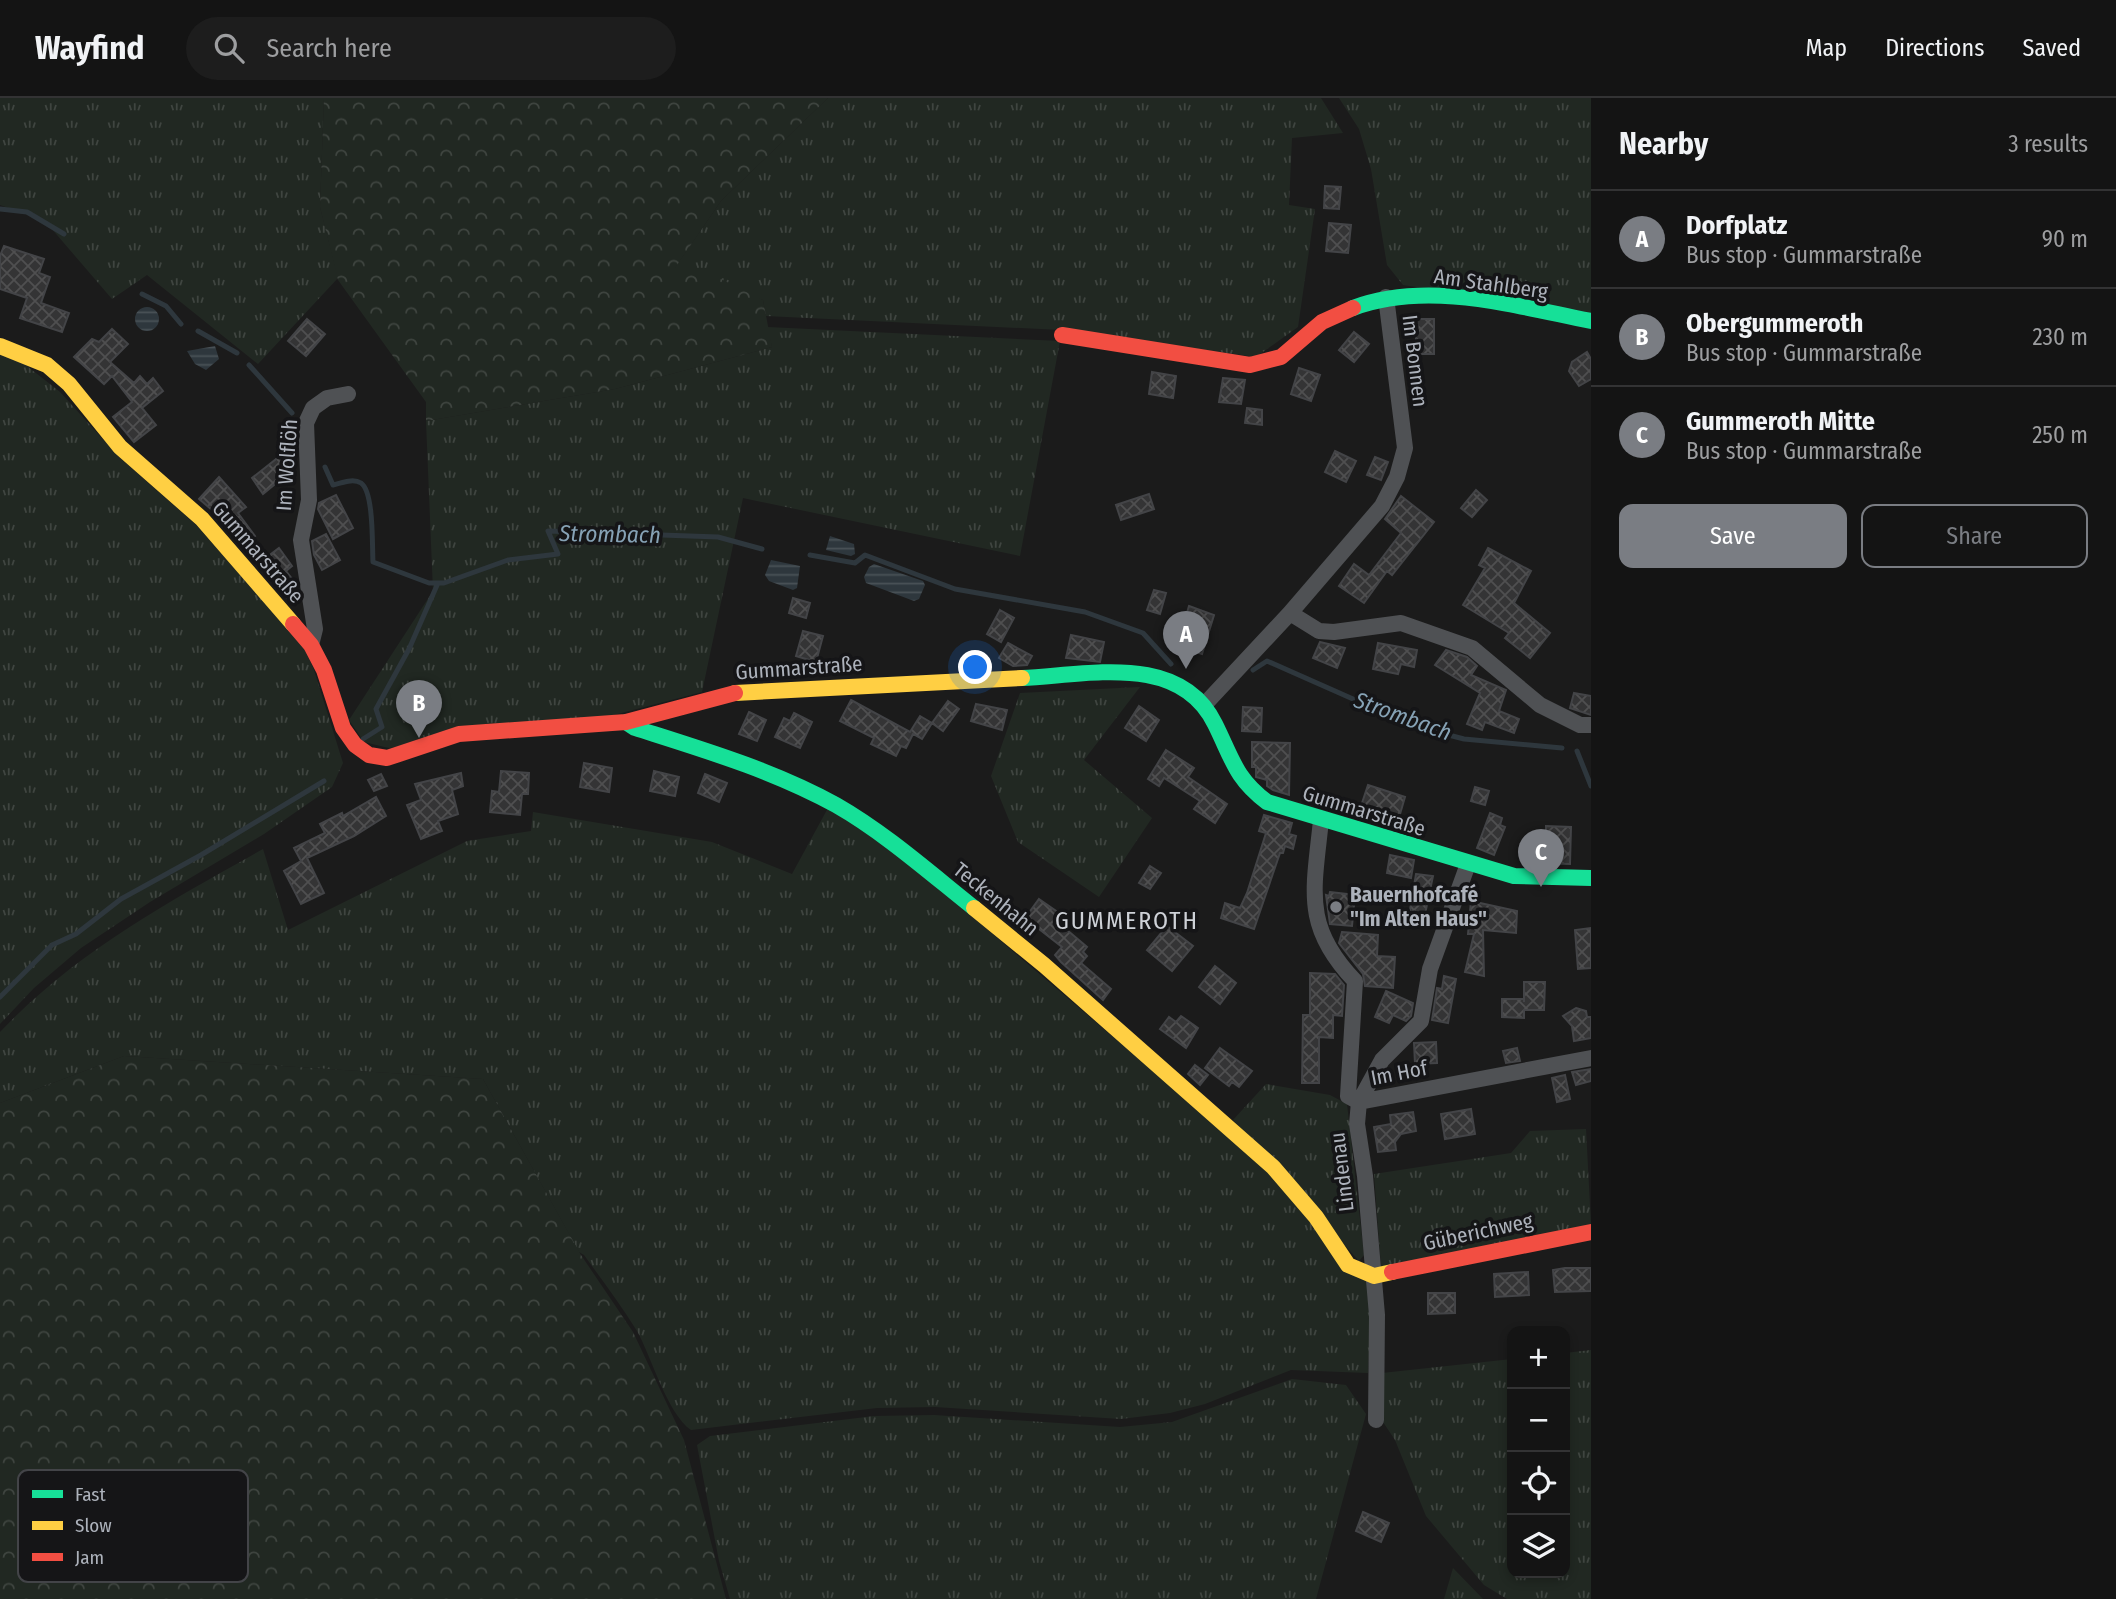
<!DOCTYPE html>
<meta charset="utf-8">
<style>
:root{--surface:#141414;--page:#1d1d1d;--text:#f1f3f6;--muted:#9d9ea0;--line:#333334;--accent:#7a7d83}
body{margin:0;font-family:"Fira Sans Condensed",sans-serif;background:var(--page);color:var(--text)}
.controls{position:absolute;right:21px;bottom:21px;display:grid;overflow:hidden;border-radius:14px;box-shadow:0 4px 10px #0003}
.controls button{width:63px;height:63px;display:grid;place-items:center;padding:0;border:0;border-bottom:2px solid var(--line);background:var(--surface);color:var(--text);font:35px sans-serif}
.you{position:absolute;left:976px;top:570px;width:24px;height:24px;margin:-18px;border:5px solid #fff;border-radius:50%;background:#1a73e8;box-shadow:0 0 0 10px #1a73e833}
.badge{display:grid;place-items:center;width:46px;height:46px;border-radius:50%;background:var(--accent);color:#fff;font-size:23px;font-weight:700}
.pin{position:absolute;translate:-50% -58px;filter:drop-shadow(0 2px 4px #0008)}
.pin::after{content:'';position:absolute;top:37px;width:24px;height:21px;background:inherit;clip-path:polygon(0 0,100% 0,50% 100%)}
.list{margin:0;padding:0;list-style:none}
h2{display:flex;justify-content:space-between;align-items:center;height:91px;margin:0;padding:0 28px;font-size:30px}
h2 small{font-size:23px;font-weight:400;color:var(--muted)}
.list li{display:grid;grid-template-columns:46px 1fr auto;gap:21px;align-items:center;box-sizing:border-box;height:98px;padding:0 28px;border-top:2px solid var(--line)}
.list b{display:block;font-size:26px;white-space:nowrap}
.list p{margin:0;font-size:23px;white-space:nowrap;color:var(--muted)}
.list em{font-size:23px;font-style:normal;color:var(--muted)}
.actions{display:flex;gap:14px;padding:21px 28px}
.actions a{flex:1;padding:16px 0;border:2px solid var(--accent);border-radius:14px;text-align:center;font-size:24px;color:var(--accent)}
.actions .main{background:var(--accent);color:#fff}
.icon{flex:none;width:38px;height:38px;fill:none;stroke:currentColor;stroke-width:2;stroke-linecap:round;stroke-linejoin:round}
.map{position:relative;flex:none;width:1591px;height:1501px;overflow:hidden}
header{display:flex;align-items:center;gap:42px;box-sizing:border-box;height:98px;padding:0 35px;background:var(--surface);border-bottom:2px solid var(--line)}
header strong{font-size:33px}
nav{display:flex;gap:38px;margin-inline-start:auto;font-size:24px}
.search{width:490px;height:63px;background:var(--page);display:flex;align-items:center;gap:18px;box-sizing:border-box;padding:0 24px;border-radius:38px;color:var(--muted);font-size:26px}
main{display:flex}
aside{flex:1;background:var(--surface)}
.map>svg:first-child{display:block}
</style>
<header>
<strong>Wayfind</strong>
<div class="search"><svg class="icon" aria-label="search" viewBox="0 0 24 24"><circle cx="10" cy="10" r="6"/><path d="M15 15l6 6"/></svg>Search here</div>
<nav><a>Map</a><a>Directions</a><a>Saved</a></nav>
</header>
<main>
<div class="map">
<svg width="1591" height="1501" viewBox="0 0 1591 1501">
<defs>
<pattern id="grass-tufts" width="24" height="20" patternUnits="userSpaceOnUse" patternTransform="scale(1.75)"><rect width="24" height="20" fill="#212822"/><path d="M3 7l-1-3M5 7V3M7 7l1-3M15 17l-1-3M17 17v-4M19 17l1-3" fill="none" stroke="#3f4540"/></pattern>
<pattern id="forest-crowns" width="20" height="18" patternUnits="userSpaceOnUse" patternTransform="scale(1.75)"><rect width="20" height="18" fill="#212822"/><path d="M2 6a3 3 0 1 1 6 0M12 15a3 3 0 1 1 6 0" fill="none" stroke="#3f4540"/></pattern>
<pattern id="water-rules" width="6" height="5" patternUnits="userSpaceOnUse" patternTransform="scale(1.75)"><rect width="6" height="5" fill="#2e373d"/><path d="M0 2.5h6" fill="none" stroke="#4a5257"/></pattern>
<pattern id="building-cross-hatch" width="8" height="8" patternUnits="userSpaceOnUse" patternTransform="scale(1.75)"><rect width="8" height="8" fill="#343435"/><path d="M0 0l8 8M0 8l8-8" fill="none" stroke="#4f4f50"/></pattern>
</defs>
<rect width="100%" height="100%" fill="#1b1b1b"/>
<!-- grass -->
<path fill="url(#grass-tufts)" d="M 0,0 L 324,0 L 320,109 L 338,180 L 258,266 L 147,177 L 112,201 L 45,123 L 0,107 Z
M 828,0 L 1321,0 L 1343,35 L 1292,40 L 1289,107 L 1315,111 L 1298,229 L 1256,259 L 1062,232 L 766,218 L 763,202 L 674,171 L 721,103 Z
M 1339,0 L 1591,0 L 1591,215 L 1403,187 L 1387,167 L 1371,71 L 1359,31 Z
M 767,229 L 1060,243 L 1020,458 L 743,400 L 702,594 L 610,618 L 389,650 L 364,644 L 349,622 L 433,493 L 426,323 L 615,291 L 772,249 Z
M 0,256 L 22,264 L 60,294 L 120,360 L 196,427 L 301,545 L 313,569 L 343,665 L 332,689 L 264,736 L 150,804 L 81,850 L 34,890 L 0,926 Z
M 1140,589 L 1084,662 L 1152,720 L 1099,799 L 1018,744 L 991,678 L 1020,595 Z
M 828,710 L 907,763 L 1269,1072 L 1369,1184 L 1371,1217 L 1368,1275 L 1291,1272 L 1205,1306 L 1170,1315 L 1121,1321 L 935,1309 L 877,1310 L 691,1332 C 667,1315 652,1260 637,1233 C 621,1207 602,1182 584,1157 L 579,1154 L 483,981 L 124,958 L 0,1005 L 0,934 C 77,853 167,805 263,751 L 288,832 L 467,743 L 531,733 L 533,714 L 712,744 L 792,776 Z
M 1266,986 L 1330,997 L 1347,1006 L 1364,1157 L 1359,1163 L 1233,1022 Z
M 1586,1031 L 1591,1127 L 1381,1169 L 1374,1076 L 1511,1055 L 1530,1033 Z
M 1591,1252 L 1591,1501 L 1507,1501 L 1484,1487 L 1426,1418 L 1395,1342 L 1381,1321 L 1382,1275 L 1512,1261 L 1512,1475 L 1565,1475 L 1565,1255 Z
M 1292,1281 L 1346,1287 L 1366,1316 L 1316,1501 L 730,1501 L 719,1463 L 697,1347 L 710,1338 L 874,1318 L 934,1317 L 1120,1329 L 1172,1324 Z
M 1453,1470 L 1483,1501 L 1444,1501 Z"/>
<!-- forest -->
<path fill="url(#forest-crowns)" d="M 324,0 L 828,0 L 721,103 L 675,170 L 711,176 L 763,202 L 772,249 L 615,291 L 426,323 L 426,304 L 338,182 L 320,109 Z
M 124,958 L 483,981 L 581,1157 L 633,1234 L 684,1342 L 726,1501 L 0,1501 L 0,1005 Z"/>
<!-- water -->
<path fill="url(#water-rules)" d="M135 221a12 12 0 1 1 24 0a12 12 0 1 1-24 0Z
M 215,248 L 219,261 L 206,272 L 195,266 L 187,253 Z
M 830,438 L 854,446 L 855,456 L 851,458 L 826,452 Z
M 771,462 L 800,468 L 797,490 L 793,492 L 769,483 L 765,477 Z
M 874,466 L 923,483 L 925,487 L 919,501 L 914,503 L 866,485 L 864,479 L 869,469 Z"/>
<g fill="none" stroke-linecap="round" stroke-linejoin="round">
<!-- stream -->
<path stroke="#2e373d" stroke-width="5" d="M 0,111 L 27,114 L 64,136
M 142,196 L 166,208 L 181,226
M 198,233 L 237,255
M 249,267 L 292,315
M 325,369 L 333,387 C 342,385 353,380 361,385 C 374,394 372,447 373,464 L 429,485 L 444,485 L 508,462 L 558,456 L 548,433 L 718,439 L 762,451
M 810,457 L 855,465 L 865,457 L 955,491 L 1085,514 L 1143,535 L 1171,566
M 1253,572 L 1267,563 L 1414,628 L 1464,641 L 1562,650
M 363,641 L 382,629 L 376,611 L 409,551 L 438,485
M 1577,653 L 1591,688
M 0,899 L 52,847 L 76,836 L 121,801 L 201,757 L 324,683"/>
</g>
<!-- building -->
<path fill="url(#building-cross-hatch)" stroke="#434447" stroke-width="2" d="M 1325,88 L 1341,89 L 1339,111 L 1324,110 Z
M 1329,125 L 1351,127 L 1348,155 L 1326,153 Z
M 4,148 L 44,161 L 39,175 L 50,179 L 41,205 L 69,215 L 62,234 L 20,220 L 27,200 L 0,191 L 0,158 Z
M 307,221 L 325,236 L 306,258 L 288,243 Z
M 1416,221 L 1434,221 L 1434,256 L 1416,256 Z
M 112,231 L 128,246 L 110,264 L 134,285 L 140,278 L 147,286 L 153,280 L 163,293 L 142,310 L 156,327 L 134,344 L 113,319 L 132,304 L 112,278 L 104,286 L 74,259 L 92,241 L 99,244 Z
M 1354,234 L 1369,246 L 1354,264 L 1339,252 Z
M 1587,254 L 1591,261 L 1591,281 L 1579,288 L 1569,273 L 1572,264 Z
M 1299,270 L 1320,277 L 1311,303 L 1291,296 Z
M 1152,274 L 1176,278 L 1173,300 L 1149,296 Z
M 1223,280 L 1245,282 L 1241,306 L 1219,304 Z
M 1247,310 L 1262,312 L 1262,327 L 1245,325 Z
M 1335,353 L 1356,363 L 1346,384 L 1325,374 Z
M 280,358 L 291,373 L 263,396 L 252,380 Z
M 1375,359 L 1388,364 L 1381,382 L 1367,377 Z
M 219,379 L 246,409 L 238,415 L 255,438 L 242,448 L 228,431 L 232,429 L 216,408 L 212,412 L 199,401 Z
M 1476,392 L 1487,402 L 1472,419 L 1461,410 Z
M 1149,396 L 1154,411 L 1121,422 L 1116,407 Z
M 336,397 L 353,430 L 333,441 L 318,411 L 319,405 Z
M 1401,398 L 1434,424 L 1392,477 L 1387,473 L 1364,505 L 1339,488 L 1354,466 L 1369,477 L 1401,435 L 1385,421 Z
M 326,436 L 340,462 L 322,472 L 314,457 L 312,443 Z
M 279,450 L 292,468 L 286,473 L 296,486 L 300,500 L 292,506 L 258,466 Z
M 1488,450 L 1531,473 L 1514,505 L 1550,535 L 1530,560 L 1505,540 L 1509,535 L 1463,507 L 1485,470 L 1479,467 Z
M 1154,492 L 1166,495 L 1160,516 L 1147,512 Z
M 793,500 L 810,505 L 806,520 L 789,515 Z
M 1189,508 L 1214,517 L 1202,556 L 1177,548 Z
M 1000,512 L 1014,520 L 1001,544 L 987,536 Z
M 803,533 L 823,538 L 816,564 L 796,558 Z
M 1071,537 L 1104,544 L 1100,564 L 1066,560 Z
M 1320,544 L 1345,550 L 1337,570 L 1313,560 Z
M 1008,545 L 1032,558 L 1027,567 L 1013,568 L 999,560 Z
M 1378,545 L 1417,552 L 1414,569 L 1401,566 L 1398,576 L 1373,571 Z
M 1446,552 L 1467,559 L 1477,568 L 1471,577 L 1506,592 L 1499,613 L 1519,621 L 1514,635 L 1485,624 L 1482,632 L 1467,626 L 1480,595 L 1435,567 Z
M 1574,595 L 1591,598 L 1591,617 L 1570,610 Z
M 851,602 L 910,634 L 920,618 L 932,625 L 922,641 L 913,636 L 906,650 L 901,648 L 896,658 L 871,646 L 874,640 L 840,623 Z
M 948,603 L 959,611 L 943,633 L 932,625 Z
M 976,606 L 1007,612 L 1002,632 L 971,623 Z
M 1139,608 L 1159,622 L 1146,643 L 1125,630 Z
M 1243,609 L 1262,610 L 1261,634 L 1242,633 Z
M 749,614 L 766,622 L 757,643 L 739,636 Z
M 794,615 L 812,624 L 800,650 L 775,639 L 784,620 L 790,623 Z
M 1252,644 L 1290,645 L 1289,697 L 1273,692 L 1267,688 L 1267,682 L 1256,679 L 1256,669 L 1252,669 Z
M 1166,652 L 1194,670 L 1188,679 L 1227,706 L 1215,725 L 1194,711 L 1200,703 L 1164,680 L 1159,688 L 1148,681 Z
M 584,665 L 612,670 L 609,694 L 580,689 Z
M 501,673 L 529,675 L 528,696 L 522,696 L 520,717 L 490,714 L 492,693 L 499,694 Z
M 654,673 L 679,679 L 675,698 L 650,693 Z
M 461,675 L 463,688 L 452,692 L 458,716 L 438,723 L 442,733 L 421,741 L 407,707 L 421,702 L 415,686 Z
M 381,676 L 387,688 L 374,693 L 368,682 Z
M 705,676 L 727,685 L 719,704 L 698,695 Z
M 1368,687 L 1405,699 L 1398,723 L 1360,711 Z
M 1475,689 L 1489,693 L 1485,707 L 1471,703 Z
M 376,699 L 386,718 L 354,738 L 307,760 L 324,795 L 301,806 L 284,773 L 301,763 L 294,750 L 325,735 L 320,726 L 342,715 L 343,718 Z
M 1490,715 L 1502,720 L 1500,727 L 1505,729 L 1494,757 L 1477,750 Z
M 1264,717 L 1292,725 L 1289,736 L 1296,738 L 1293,751 L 1285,748 L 1283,755 L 1280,755 L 1254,831 L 1221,820 L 1225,805 L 1240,810 L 1247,795 L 1266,735 L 1259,733 Z
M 1546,728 L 1571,729 L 1570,766 L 1536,765 L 1536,742 L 1546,742 Z
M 1390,757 L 1414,762 L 1411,780 L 1387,775 Z
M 1150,768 L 1161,775 L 1150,791 L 1139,785 Z
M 1416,776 L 1433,778 L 1423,826 L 1408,824 Z
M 1330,794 L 1355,797 L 1352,828 L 1330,826 L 1326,797 L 1329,798 Z
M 1039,801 L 1059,815 L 1054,821 L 1087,849 L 1083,854 L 1087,858 L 1081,865 L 1111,891 L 1103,902 L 1061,864 L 1055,857 L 1062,849 L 1025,820 Z
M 1471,803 L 1517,813 L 1516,835 L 1483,832 L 1484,878 L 1465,874 L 1474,836 L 1468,836 Z
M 1167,828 L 1193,848 L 1172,873 L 1147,852 Z
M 1591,830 L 1591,870 L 1578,871 L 1575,832 Z
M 1342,834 L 1378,837 L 1377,858 L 1395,859 L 1393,890 L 1365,888 L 1363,876 L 1339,845 Z
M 1215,868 L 1236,885 L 1220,906 L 1199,889 Z
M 1310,875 L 1335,876 L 1344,887 L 1342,918 L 1333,917 L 1333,940 L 1319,939 L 1319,985 L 1302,985 L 1303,917 L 1310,917 Z
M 1444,878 L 1456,881 L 1448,925 L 1432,922 L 1437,890 L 1442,891 Z
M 1524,884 L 1545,884 L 1544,912 L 1524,912 L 1524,920 L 1502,919 L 1502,901 L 1524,901 L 1524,904 Z
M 1386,893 L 1413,905 L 1411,918 L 1406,923 L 1393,917 L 1389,925 L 1375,919 Z
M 1576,910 L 1586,913 L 1587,919 L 1591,919 L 1591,940 L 1574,943 L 1572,928 L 1563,918 Z
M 1181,918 L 1198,930 L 1186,950 L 1160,931 L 1169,919 L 1176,924 Z
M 1436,944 L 1437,965 L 1415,966 L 1414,945 Z
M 1220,950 L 1252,973 L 1239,989 L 1232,984 L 1229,988 L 1205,970 Z
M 1517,950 L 1520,963 L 1506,965 L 1503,953 Z
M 1195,967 L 1208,977 L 1200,987 L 1188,976 Z
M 1591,971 L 1591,983 L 1576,987 L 1572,974 Z
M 1565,977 L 1570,1001 L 1557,1004 L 1552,980 Z
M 1471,1011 L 1475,1036 L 1445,1041 L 1441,1016 Z
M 1413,1014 L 1416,1033 L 1401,1036 L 1395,1044 L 1396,1052 L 1378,1054 L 1374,1029 L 1391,1026 L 1390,1017 Z
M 1565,1170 L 1591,1170 L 1591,1193 L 1555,1194 L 1553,1172 Z
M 1528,1174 L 1529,1197 L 1495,1199 L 1494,1176 Z
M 1428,1195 L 1455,1195 L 1455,1215 L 1428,1216 Z
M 1363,1414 L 1389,1425 L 1381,1444 L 1356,1433 Z"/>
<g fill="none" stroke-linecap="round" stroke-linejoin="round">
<!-- street -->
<path stroke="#4f5154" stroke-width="16" d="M 1290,515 L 1319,533 L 1334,534 L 1401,525 L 1472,550 L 1540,607 L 1580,627 L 1591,627
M 311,547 L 315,531 L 301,442 L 309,402 L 306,325 L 313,310 L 327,300 L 348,296
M 1206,605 L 1290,515 L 1382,408 L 1397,379 L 1405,350 L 1386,199
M 1321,722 C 1314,792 1302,828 1355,883 L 1348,998 L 1359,1004 L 1591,960
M 1376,1322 L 1377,1217 L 1365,1078 L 1357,1026 L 1359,1004 L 1382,962 L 1421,923 L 1430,871 L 1468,766"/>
<!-- fast -->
<path stroke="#16e098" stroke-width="16" d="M 1353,210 C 1428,182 1515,208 1591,223
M 1022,580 C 1088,577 1180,554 1215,626 C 1232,660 1235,680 1267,704 L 1514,778 L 1591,780
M 626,624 L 635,630 C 704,652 772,672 836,707 C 885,735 930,775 974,810"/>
<!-- slow -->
<path stroke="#ffcf43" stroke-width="16" d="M 0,248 L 47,267 L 69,286 L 120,349 L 202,421 L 293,526
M 735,595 L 1022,580
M 974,810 L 1044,867 L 1273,1069 L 1316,1119 L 1348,1167 L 1374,1178 L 1392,1174"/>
<!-- jam -->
<path stroke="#f24e42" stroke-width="16" d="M 1062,237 L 1250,267 L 1281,259 L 1322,224 L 1353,210
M 293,526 L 311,547 L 324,572 L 343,630 L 355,647 L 369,657 L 387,660 L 459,636 L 626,624 L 735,595
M 1392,1174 L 1591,1134"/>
</g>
<!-- markers -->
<circle fill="#7a7d83" stroke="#151517" stroke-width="2.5" cx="1336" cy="809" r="7"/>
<g text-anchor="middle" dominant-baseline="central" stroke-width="7" stroke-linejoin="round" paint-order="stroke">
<!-- street labels -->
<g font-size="21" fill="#adb2bb" stroke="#151517">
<text transform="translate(1491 186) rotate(8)">Am Stahlberg</text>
<text transform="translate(1415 263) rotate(83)">Im Bonnen</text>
<text transform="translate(287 367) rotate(-86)">Im Wolflöh</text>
<text transform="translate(258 454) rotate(49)">Gummarstraße</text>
<text transform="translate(799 570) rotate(-4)">Gummarstraße</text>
<text transform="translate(1364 713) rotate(17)">Gummarstraße</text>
<text transform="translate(996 801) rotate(39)">Teckenhahn</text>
<text transform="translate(1399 975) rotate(-11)">Im Hof</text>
<text transform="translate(1342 1074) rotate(-97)">Lindenau</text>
<text transform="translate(1478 1134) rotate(-12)">Güberichweg</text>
</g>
<!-- poi labels -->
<g font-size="21" font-weight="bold" fill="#adb2bb" stroke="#151517" text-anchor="start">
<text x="1350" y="797">Bauernhofcafé<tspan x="1350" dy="24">"Im Alten Haus"</tspan></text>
</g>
<!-- water labels -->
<g font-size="23" font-style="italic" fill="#86a2b5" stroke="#151517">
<text transform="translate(610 436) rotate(1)">Strombach</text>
<text transform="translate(1403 618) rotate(20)">Strombach</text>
</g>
<!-- quarter labels -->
<g font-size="24" letter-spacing="2" fill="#ced1d7" stroke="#151517">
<text x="1127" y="823">GUMMEROTH</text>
</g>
</g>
<!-- legend -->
<rect x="18" y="1372" width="230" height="112" rx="10" fill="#151517" stroke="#434448" stroke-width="2"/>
<rect x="32" y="1392" width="31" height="8" fill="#16e098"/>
<rect x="32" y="1423" width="31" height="9" fill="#ffcf43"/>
<rect x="32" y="1455" width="31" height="8" fill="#f24e42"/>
<g font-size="19" fill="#adb2bb">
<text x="75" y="1403">Fast</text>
<text x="75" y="1434">Slow</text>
<text x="75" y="1466">Jam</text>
</g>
</svg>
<div class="controls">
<button>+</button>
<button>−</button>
<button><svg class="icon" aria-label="locate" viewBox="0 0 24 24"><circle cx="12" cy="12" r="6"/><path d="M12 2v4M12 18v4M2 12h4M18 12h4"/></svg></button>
<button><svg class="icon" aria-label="layers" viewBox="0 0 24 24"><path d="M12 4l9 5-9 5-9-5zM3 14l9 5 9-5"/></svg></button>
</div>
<div class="you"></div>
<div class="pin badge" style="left:1186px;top:571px">A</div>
<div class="pin badge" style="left:419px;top:640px">B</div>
<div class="pin badge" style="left:1541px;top:789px">C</div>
</div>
<aside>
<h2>Nearby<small>3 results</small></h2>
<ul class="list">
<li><span class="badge">A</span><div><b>Dorfplatz</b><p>Bus stop · Gummarstraße</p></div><em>90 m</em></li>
<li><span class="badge">B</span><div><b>Obergummeroth</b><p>Bus stop · Gummarstraße</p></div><em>230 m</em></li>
<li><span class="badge">C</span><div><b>Gummeroth Mitte</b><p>Bus stop · Gummarstraße</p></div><em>250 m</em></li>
</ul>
<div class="actions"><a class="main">Save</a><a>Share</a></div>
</aside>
</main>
